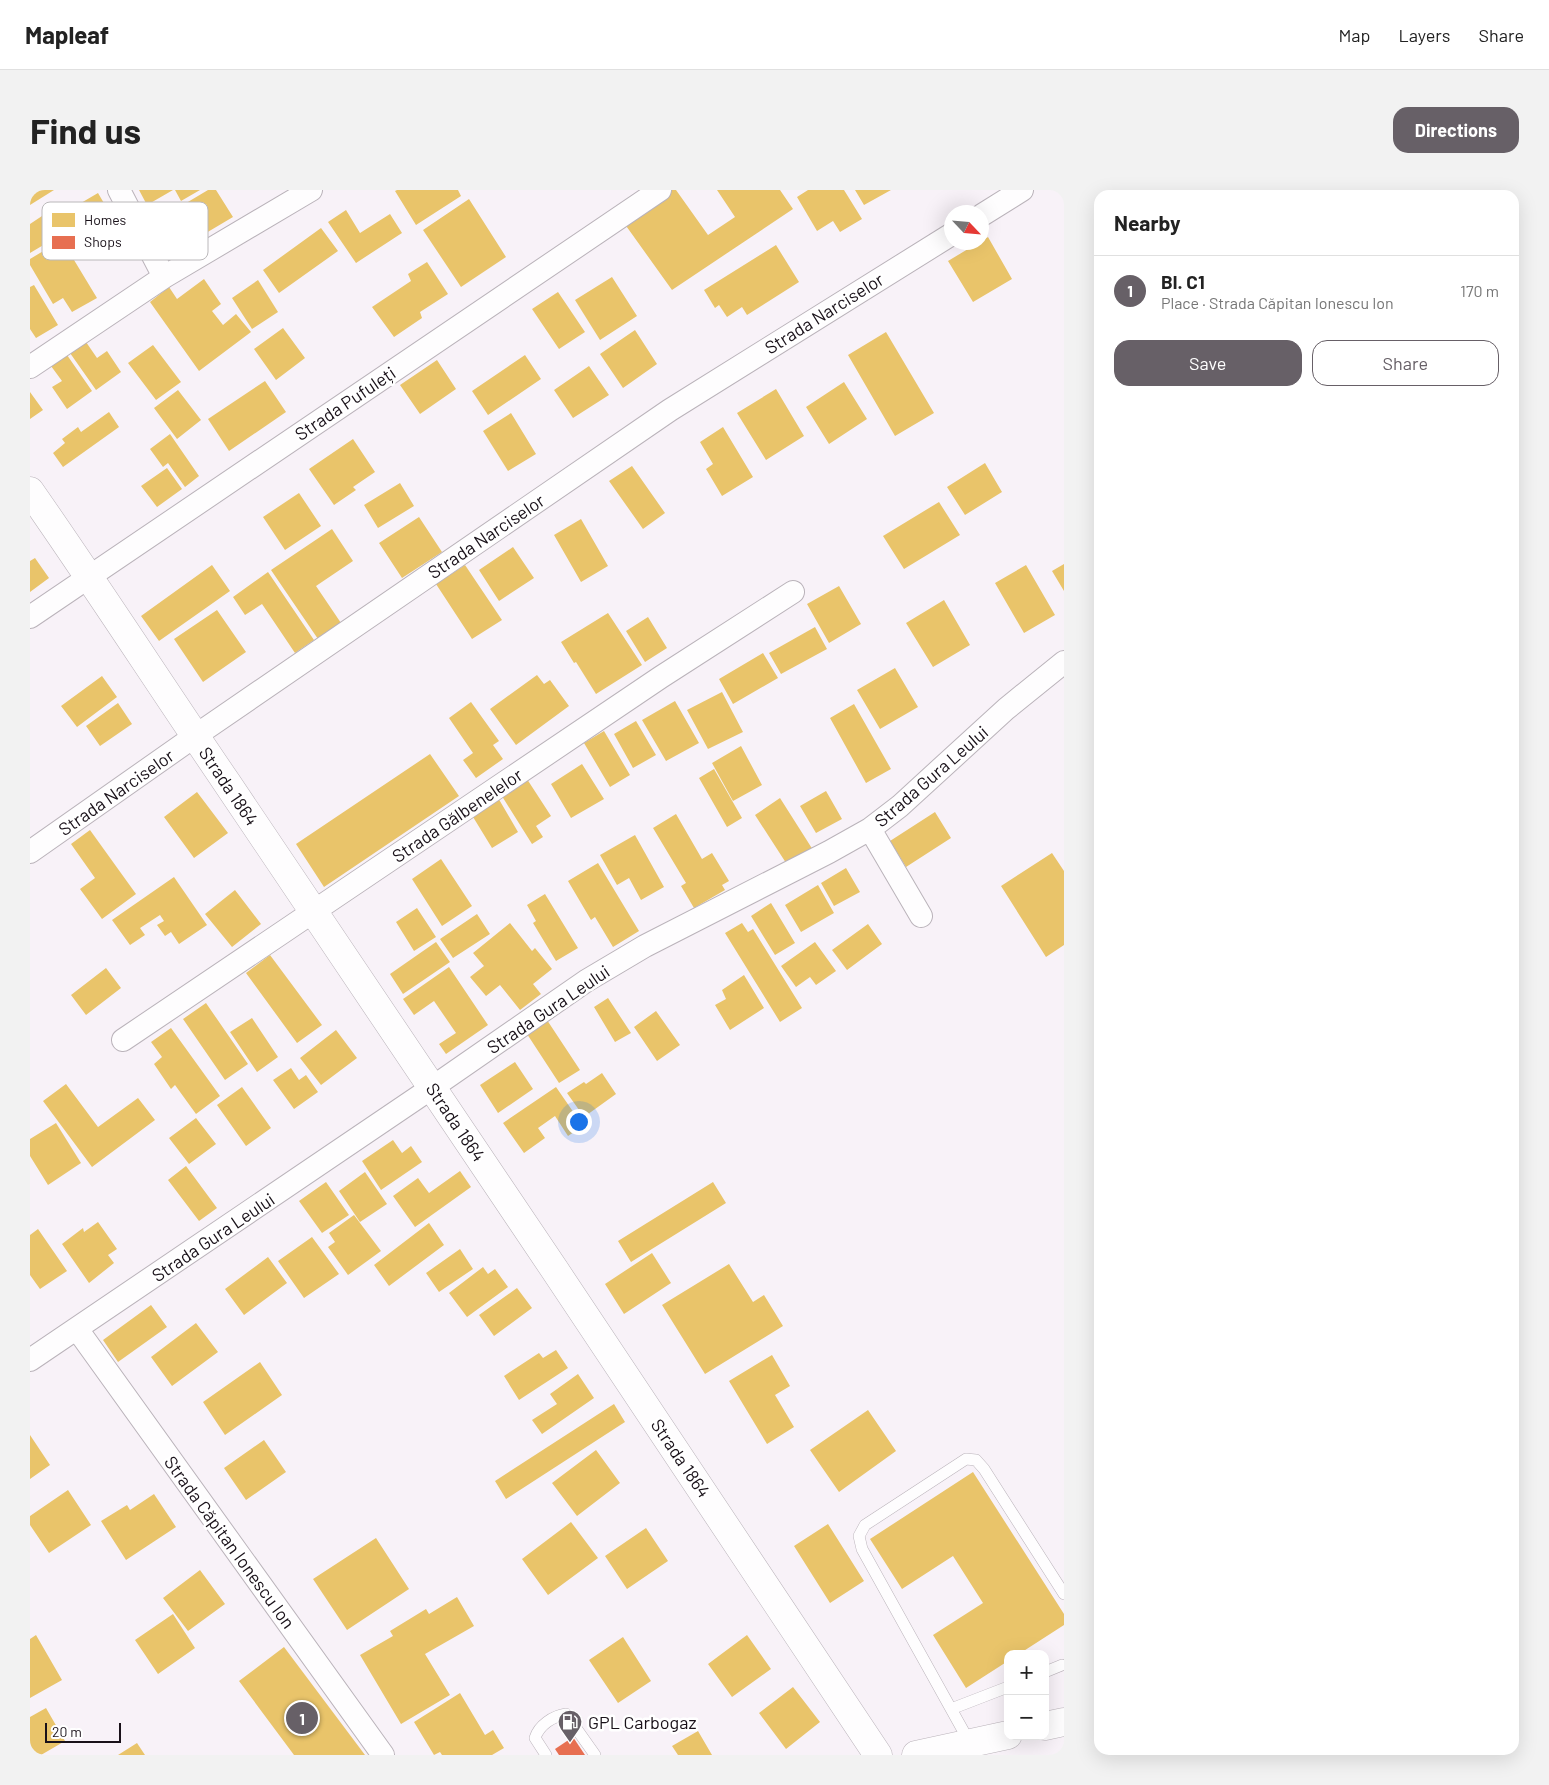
<!DOCTYPE html>
<meta charset="utf-8">
<style>
:root{--surface:#fff;--page:#f2f2f2;--text:#222;--muted:#767676;--line:#e0e0e0;--accent:#676067}
body{margin:0;font-family:Barlow,sans-serif;background:var(--page);color:var(--text)}
.controls{position:absolute;right:15px;bottom:15px;display:grid;overflow:hidden;border-radius:10px;box-shadow:0 5px 20px #0002}
.controls button{width:45px;height:45px;display:grid;place-items:center;padding:0;border:0;border-bottom:1px solid var(--line);background:var(--surface);color:var(--text);font:25px sans-serif}
.compass{position:absolute;left:914px;top:15px;width:45px;height:45px;border-radius:50%;background:var(--surface);box-shadow:0 5px 20px #0002;rotate:116deg}
.scale{position:absolute;left:15px;bottom:12px;width:76px;box-sizing:border-box;padding-left:5px;border:2px solid #191119;border-top:0;font-size:14px;line-height:18px;white-space:nowrap;color:#191119;-webkit-text-stroke:4px #fff;paint-order:stroke}
.you{position:absolute;left:548px;top:931px;width:18px;height:18px;margin:-12px;border:4px solid #fff;border-radius:50%;background:#1a73e8;box-shadow:0 0 0 8px #1a73e833}
.badge{display:grid;place-items:center;width:32px;height:32px;border-radius:50%;background:var(--accent);color:#fff;font-size:16px;font-weight:700}
.pin{position:absolute;translate:-50% -50%;border:2px solid #fff;box-shadow:0 1px 5px #0006}
.list{margin:0;padding:0;list-style:none}
h2{display:flex;justify-content:space-between;align-items:center;height:65px;margin:0;padding:0 20px;font-size:21px}
h2 small{font-size:16px;font-weight:400;color:var(--muted)}
.list li{display:grid;grid-template-columns:32px 1fr auto;gap:15px;align-items:center;box-sizing:border-box;height:70px;padding:0 20px;border-top:1px solid var(--line)}
.list b{display:block;font-size:19px;white-space:nowrap}
.list p{margin:0;font-size:16px;white-space:nowrap;color:var(--muted)}
.list em{font-size:16px;font-style:normal;color:var(--muted)}
.actions{display:flex;gap:10px;padding:15px 20px}
.actions a{flex:1;padding:11px 0;border:1px solid var(--accent);border-radius:15px;text-align:center;font-size:18px;color:var(--accent)}
.actions .main{background:var(--accent);color:#fff}
.map{position:relative;flex:none;width:1034px;height:1565px;overflow:hidden;border-radius:15px}
header{display:flex;align-items:center;gap:30px;box-sizing:border-box;height:70px;padding:0 25px;background:var(--surface);border-bottom:1px solid var(--line)}
header strong{font-size:24px}
nav{display:flex;gap:28px;margin-inline-start:auto;font-size:18px}
.intro{display:flex;align-items:center;justify-content:space-between;box-sizing:border-box;height:120px;padding:0 30px}
h1{margin:0;font-size:35px}
.button{padding:12px 22px;border-radius:15px;background:var(--accent);color:#fff;font-size:18px;font-weight:700}
main{display:flex;gap:30px;padding:0 30px}
aside{flex:1;background:var(--surface);border-radius:15px;box-shadow:0 5px 20px #0002}
.map>svg:first-child{display:block}
</style>
<header>
<strong>Mapleaf</strong>
<nav><a>Map</a><a>Layers</a><a>Share</a></nav>
</header>
<div class="intro"><h1>Find us</h1><a class="button">Directions</a></div>
<main>
<div class="map">
<svg width="1034" height="1565" viewBox="0 0 1034 1565">
<rect width="100%" height="100%" fill="#f8f2f8"/>
<!-- homes -->
<path fill="#e9c46a" d="M 0,0 L 24,0 L 0,15 Z
M 109,0 L 143,0 L 117,15 Z
M 145,0 L 170,0 L 151,11 Z
M 178,0 L 186,0 L 203,27 L 149,59 L 131,28 Z
M 367,0 L 428,0 L 431,6 L 386,35 L 365,1 Z
M 641,0 L 646,0 L 678,45 L 705,27 L 687,0 L 750,0 L 763,19 L 642,100 L 594,33 Z
M 778,0 L 814,0 L 832,29 L 810,42 L 803,31 L 787,41 L 767,7 Z
M 825,0 L 861,0 L 834,15 Z
M 68,3 L 88,37 L 58,54 L 39,20 Z
M 439,9 L 476,67 L 431,97 L 393,40 Z
M 316,20 L 330,43 L 360,24 L 372,43 L 326,73 L 298,32 Z
M 18,22 L 32,44 L 0,63 L 0,34 Z
M 291,38 L 308,61 L 249,103 L 233,80 Z
M 45,42 L 57,62 L 44,70 L 67,108 L 42,122 L 33,108 L 23,114 L 0,75 L 0,69 Z
M 958,47 L 982,89 L 943,112 L 918,71 Z
M 746,55 L 769,92 L 717,125 L 712,117 L 697,127 L 689,115 L 685,118 L 674,100 Z
M 397,72 L 418,104 L 390,122 L 392,128 L 364,147 L 342,117 L 381,91 L 378,84 Z
M 582,87 L 607,126 L 570,150 L 545,110 Z
M 174,89 L 191,114 L 182,121 L 193,135 L 206,124 L 221,142 L 169,181 L 120,112 L 139,97 L 147,109 Z
M 228,90 L 248,122 L 222,139 L 202,108 Z
M 4,95 L 28,135 L 6,148 L 0,139 L 0,97 Z
M 528,102 L 555,142 L 529,159 L 502,119 Z
M 253,138 L 275,168 L 246,190 L 224,159 Z
M 605,140 L 627,174 L 593,198 L 570,164 Z
M 856,142 L 904,223 L 865,246 L 818,165 Z
M 56,152 L 67,168 L 77,161 L 91,182 L 66,200 L 40,163 Z
M 123,155 L 151,192 L 126,210 L 98,173 Z
M 37,165 L 62,201 L 37,219 L 22,197 L 32,191 L 21,176 Z
M 495,165 L 511,189 L 458,225 L 442,201 Z
M 407,170 L 426,199 L 390,224 L 370,195 Z
M 559,176 L 579,205 L 543,228 L 524,200 Z
M 235,191 L 256,222 L 199,261 L 178,229 Z
M 814,192 L 837,229 L 799,254 L 776,217 Z
M 746,199 L 774,246 L 736,270 L 707,223 Z
M 148,200 L 171,230 L 147,249 L 124,218 Z
M 0,202 L 13,220 L 0,229 Z
M 79,222 L 89,237 L 33,277 L 23,263 L 35,253 L 32,249 L 48,237 L 51,242 Z
M 481,223 L 506,264 L 478,281 L 453,241 Z
M 693,237 L 723,287 L 692,306 L 676,279 L 683,274 L 670,252 Z
M 140,244 L 169,286 L 155,297 L 138,273 L 133,277 L 120,259 Z
M 323,249 L 345,282 L 323,297 L 326,300 L 304,315 L 279,279 Z
M 955,273 L 972,302 L 935,325 L 917,297 Z
M 602,276 L 635,323 L 613,339 L 579,291 Z
M 137,278 L 152,299 L 127,317 L 111,296 Z
M 370,293 L 384,316 L 348,338 L 334,315 Z
M 269,303 L 291,336 L 255,360 L 233,327 Z
M 909,312 L 930,345 L 874,379 L 853,346 Z
M 389,327 L 412,362 L 372,388 L 349,353 Z
M 551,329 L 578,376 L 551,392 L 524,345 Z
M 302,339 L 323,371 L 286,396 L 311,433 L 288,449 L 241,380 Z
M 483,357 L 504,388 L 469,411 L 449,380 Z
M 5,368 L 19,388 L 0,402 L 0,371 Z
M 1034,374 L 1034,401 L 1022,381 Z
M 182,375 L 200,401 L 129,451 L 111,426 Z
M 435,375 L 472,430 L 442,449 L 406,394 Z
M 996,375 L 1025,425 L 994,443 L 965,393 Z
M 238,382 L 284,450 L 265,463 L 232,414 L 215,425 L 203,407 Z
M 809,396 L 831,434 L 799,453 L 777,414 Z
M 914,410 L 940,455 L 903,477 L 876,433 Z
M 187,420 L 216,462 L 173,492 L 144,449 Z
M 578,423 L 612,475 L 566,504 L 546,472 L 544,473 L 531,452 Z
M 618,427 L 637,458 L 615,472 L 596,441 Z
M 785,437 L 797,459 L 751,484 L 739,463 Z
M 733,463 L 748,488 L 703,514 L 689,489 Z
M 865,478 L 888,517 L 850,539 L 827,500 Z
M 507,485 L 514,494 L 520,490 L 539,516 L 486,555 L 460,519 Z
M 72,486 L 87,507 L 47,537 L 31,516 Z
M 692,502 L 713,542 L 678,559 L 657,520 Z
M 645,511 L 669,553 L 636,571 L 612,530 Z
M 441,512 L 469,551 L 463,555 L 473,569 L 446,588 L 433,570 L 443,563 L 419,528 Z
M 88,513 L 102,534 L 70,556 L 56,536 Z
M 824,514 L 861,579 L 836,593 L 800,528 Z
M 606,531 L 626,565 L 603,578 L 584,544 Z
M 574,541 L 600,585 L 580,597 L 554,553 Z
M 711,556 L 732,595 L 703,611 L 682,573 Z
M 400,564 L 429,606 L 294,697 L 266,654 Z
M 552,574 L 574,609 L 541,628 L 521,594 Z
M 684,579 L 712,628 L 697,637 L 669,588 Z
M 495,586 L 521,626 L 506,636 L 513,647 L 502,654 L 470,603 Z
M 796,601 L 812,629 L 786,643 L 770,616 Z
M 167,602 L 198,643 L 164,668 L 134,627 Z
M 467,606 L 488,642 L 462,658 L 440,622 Z
M 750,608 L 783,660 L 758,676 L 725,625 Z
M 905,622 L 921,648 L 876,677 L 860,651 Z
M 646,624 L 672,669 L 682,663 L 699,691 L 692,695 L 695,700 L 664,718 L 651,696 L 656,693 L 623,638 Z
M 60,640 L 106,704 L 72,729 L 50,699 L 65,688 L 41,654 Z
M 605,645 L 634,697 L 611,710 L 599,688 L 587,695 L 570,665 Z
M 1022,663 L 1034,681 L 1034,755 L 1016,767 L 971,696 Z
M 411,669 L 442,716 L 412,736 L 382,689 Z
M 568,673 L 609,741 L 583,757 L 565,727 L 561,730 L 538,691 Z
M 816,678 L 830,702 L 804,716 L 791,693 Z
M 144,687 L 177,735 L 149,754 L 141,742 L 135,746 L 127,735 L 134,731 L 130,725 L 110,738 L 115,745 L 100,755 L 82,730 Z
M 788,695 L 804,723 L 771,742 L 755,715 Z
M 205,700 L 231,734 L 202,757 L 175,724 Z
M 515,704 L 548,758 L 526,771 L 503,733 L 506,731 L 497,715 Z
M 741,713 L 765,753 L 745,765 L 721,726 Z
M 387,718 L 406,747 L 384,761 L 366,732 Z
M 447,724 L 460,744 L 423,768 L 410,749 Z
M 480,733 L 502,761 L 505,758 L 522,779 L 503,794 L 511,804 L 490,820 L 470,795 L 456,806 L 440,787 L 454,776 L 443,763 Z
M 712,733 L 718,742 L 723,739 L 772,818 L 750,832 L 695,743 Z
M 838,734 L 852,754 L 817,780 L 802,760 Z
M 406,752 L 420,772 L 373,804 L 360,784 Z
M 785,752 L 806,781 L 786,795 L 780,787 L 766,797 L 751,776 Z
M 240,765 L 292,835 L 267,853 L 216,783 Z
M 419,777 L 458,835 L 416,864 L 409,854 L 426,843 L 404,811 L 384,825 L 373,809 Z
M 76,778 L 91,798 L 56,825 L 41,805 Z
M 714,785 L 734,818 L 700,840 L 685,815 L 696,809 L 692,800 Z
M 578,808 L 601,843 L 585,852 L 564,817 Z
M 176,813 L 218,874 L 195,890 L 153,829 Z
M 626,821 L 650,855 L 627,871 L 604,837 Z
M 222,828 L 248,867 L 227,882 L 200,842 Z
M 517,830 L 550,880 L 529,893 L 497,844 Z
M 141,838 L 190,906 L 166,924 L 145,895 L 141,899 L 124,874 L 132,867 L 121,852 Z
M 306,840 L 327,868 L 291,895 L 270,868 Z
M 485,872 L 503,899 L 468,923 L 450,895 Z
M 261,878 L 269,890 L 276,885 L 288,902 L 264,919 L 243,890 Z
M 572,883 L 586,904 L 554,927 L 537,903 L 554,892 L 556,894 Z
M 36,894 L 68,937 L 108,908 L 125,930 L 62,977 L 13,911 Z
M 212,897 L 241,938 L 216,956 L 187,915 Z
M 526,897 L 553,936 L 538,946 L 525,926 L 508,938 L 515,948 L 494,963 L 473,933 Z
M 166,928 L 186,954 L 159,974 L 139,948 Z
M 26,933 L 51,973 L 18,995 L 0,966 L 0,949 Z
M 363,950 L 372,963 L 381,956 L 392,972 L 351,1000 L 332,971 Z
M 156,976 L 187,1018 L 169,1031 L 138,990 Z
M 430,981 L 441,997 L 385,1037 L 363,1006 L 388,988 L 399,1003 Z
M 335,982 L 357,1014 L 330,1032 L 309,1001 Z
M 296,992 L 319,1025 L 292,1043 L 269,1011 Z
M 683,992 L 696,1013 L 601,1072 L 588,1051 Z
M 324,1025 L 351,1061 L 318,1085 L 298,1057 L 305,1052 L 299,1043 Z
M 68,1032 L 87,1059 L 78,1065 L 84,1073 L 59,1093 L 32,1054 L 53,1038 L 54,1042 Z
M 399,1033 L 414,1055 L 359,1096 L 344,1075 Z
M 8,1039 L 37,1081 L 10,1099 L 0,1085 L 0,1045 Z
M 282,1047 L 309,1084 L 274,1108 L 248,1071 Z
M 430,1059 L 443,1079 L 409,1102 L 396,1083 Z
M 622,1063 L 641,1093 L 594,1124 L 575,1094 Z
M 238,1067 L 257,1093 L 214,1125 L 195,1099 Z
M 699,1074 L 723,1112 L 734,1105 L 753,1136 L 675,1184 L 632,1115 Z
M 453,1077 L 458,1084 L 465,1079 L 478,1097 L 437,1127 L 419,1103 Z
M 487,1098 L 502,1118 L 464,1146 L 449,1125 Z
M 121,1115 L 137,1137 L 88,1172 L 73,1150 Z
M 166,1133 L 188,1162 L 142,1196 L 121,1167 Z
M 526,1160 L 538,1178 L 489,1210 L 474,1186 L 509,1163 L 513,1168 Z
M 742,1165 L 760,1196 L 745,1205 L 764,1237 L 737,1254 L 699,1191 Z
M 230,1172 L 252,1205 L 195,1245 L 173,1212 Z
M 548,1184 L 564,1208 L 512,1244 L 502,1230 L 527,1214 L 520,1204 Z
M 584,1214 L 595,1232 L 476,1309 L 465,1291 Z
M 838,1220 L 866,1261 L 809,1302 L 780,1260 Z
M 0,1245 L 20,1275 L 0,1289 Z
M 234,1250 L 256,1282 L 216,1310 L 194,1278 Z
M 566,1260 L 590,1293 L 547,1326 L 522,1293 Z
M 943,1282 L 1034,1424 L 1034,1435 L 989,1464 L 978,1464 L 978,1471 L 936,1498 L 903,1445 L 953,1413 L 923,1366 L 872,1399 L 840,1349 Z
M 38,1300 L 61,1335 L 19,1363 L 0,1335 L 0,1326 Z
M 124,1304 L 146,1337 L 96,1370 L 71,1331 L 97,1315 L 100,1320 Z
M 541,1332 L 568,1368 L 518,1405 L 492,1369 Z
M 798,1334 L 834,1391 L 800,1413 L 764,1356 Z
M 616,1338 L 638,1371 L 597,1399 L 575,1366 Z
M 346,1348 L 379,1399 L 317,1440 L 283,1389 Z
M 170,1380 L 195,1414 L 158,1441 L 133,1408 Z
M 427,1407 L 444,1436 L 395,1464 L 420,1505 L 371,1534 L 330,1465 L 363,1446 L 360,1441 L 396,1419 L 399,1424 Z
M 143,1424 L 165,1458 L 128,1484 L 105,1450 Z
M 6,1445 L 32,1490 L 0,1508 L 0,1449 Z
M 717,1445 L 741,1479 L 702,1507 L 678,1474 Z
M 593,1447 L 621,1491 L 588,1513 L 559,1470 Z
M 254,1457 L 335,1565 L 264,1565 L 209,1491 Z
M 763,1497 L 790,1532 L 756,1559 L 729,1523 Z
M 430,1503 L 455,1545 L 463,1540 L 474,1558 L 462,1565 L 412,1565 L 410,1562 L 404,1565 L 384,1532 Z
M 16,1518 L 35,1551 L 11,1565 L 0,1565 L 0,1527 Z
M 668,1541 L 682,1565 L 648,1565 L 642,1556 Z
M 107,1553 L 115,1565 L 88,1565 Z"/>
<!-- shops -->
<path fill="#e76f51" d="M 543,1547 L 555,1565 L 529,1565 L 525,1559 Z"/>
<g fill="none" stroke-linecap="round" stroke-linejoin="round">
<defs>
<path id="lane" d="M 1015,1482 L 1032,1475
M 921,1519 L 978,1497
M 940,1553 L 832,1359 L 829,1346 L 835,1335 L 936,1269 L 946,1270 L 954,1279 L 1034,1404
M 516,1565 L 505,1548 C 509,1535 523,1526 536,1524 L 565,1565"/>
<path id="street" d="M 89,0 L 134,87
M 952,25 L 992,0
M 0,177 L 134,87 L 281,0
M 0,427 L 630,0
M 840,639 L 891,726
M 0,662 L 165,546 L 640,220 L 922,44
M 93,850 L 631,487 L 763,402
M 47,1139 L 353,1565
M 0,1170 L 403,897 L 556,791 L 615,756 L 799,662 L 840,639 L 870,616 L 976,519 L 1034,472"/>
<path id="secondary" d="M 0,301 C 67,397 131,496 197,593 C 416,916 632,1240 848,1565
M 1015,1536 L 1034,1532
M 886,1565 L 978,1545"/>
</defs>
<!-- lane casing -->
<use href="#lane" stroke="#bab3ba" stroke-width="12"/>
<!-- street casing -->
<use href="#street" stroke="#bab3ba" stroke-width="24"/>
<!-- secondary casing -->
<use href="#secondary" stroke="#bab3ba" stroke-width="29"/>
<!-- lane -->
<use href="#lane" stroke="#fefdfe" stroke-width="11"/>
<!-- street -->
<use href="#street" stroke="#fefdfe" stroke-width="22"/>
<!-- secondary -->
<use href="#secondary" stroke="#fefdfe" stroke-width="28"/>
</g>
<!-- icons -->
<defs>
<symbol id="fuel-pin" viewBox="-11 -11 22 30"><path d="M0 17L-7.5 6A9.5 9.5 0 1 1 7.5 6Z" fill="#676067" stroke="#fff"/><path d="M-5.5-6h7V0h2V4h1.3V-2.5L3-4.5l.8-.8L6-3V5H2.5V1h-1V6h-7ZM-4.2-4.7v3.2H.2V-4.7Z" fill="#fff"/></symbol>
</defs>
<g fill-rule="evenodd">
<use href="#fuel-pin" x="526" y="1518" width="28" height="38"/>
</g>
<g text-anchor="middle" dominant-baseline="central" stroke-width="5" stroke-linejoin="round" paint-order="stroke">
<!-- street labels -->
<g font-size="18" fill="#191119" stroke="#fff">
<text transform="translate(794 123) rotate(-32)">Strada Narciselor</text>
<text transform="translate(315 213) rotate(-34)">Strada Pufuleți</text>
<text transform="translate(456 346) rotate(-34)">Strada Narciselor</text>
<text transform="translate(901 586) rotate(-41)">Strada Gura Leului</text>
<text transform="translate(199 596) rotate(56)">Strada 1864</text>
<text transform="translate(86 602) rotate(-35)">Strada Narciselor</text>
<text transform="translate(427 625) rotate(-34)">Strada Gălbenelelor</text>
<text transform="translate(518 819) rotate(-34)">Strada Gura Leului</text>
<text transform="translate(426 932) rotate(56)">Strada 1864</text>
<text transform="translate(183 1047) rotate(-34)">Strada Gura Leului</text>
<text transform="translate(651 1268) rotate(56)">Strada 1864</text>
<text transform="translate(200 1352) rotate(54)">Strada Căpitan Ionescu Ion</text>
</g>
<!-- poi labels -->
<g font-size="18" fill="#191119" stroke="#fff" text-anchor="start">
<text x="558" y="1532">GPL Carbogaz</text>
</g>
</g>
<!-- legend -->
<rect x="12" y="12" width="166" height="58" rx="8" fill="#fff" stroke="#bab8ba" stroke-width="1"/>
<rect x="22" y="23" width="23" height="14" fill="#e9c46a"/>
<rect x="22" y="46" width="23" height="13" fill="#e76f51"/>
<g font-size="14" fill="#191119">
<text x="54" y="35">Homes</text>
<text x="54" y="57">Shops</text>
</g>
</svg>
<div class="controls">
<button>+</button>
<button>−</button>
</div>
<svg class="compass" viewBox="-18 -18 36 36"><path d="M0-13l5 13h-10z" fill="#e53935"/><path d="M0 13l5-13h-10z" fill="#767676"/></svg>
<div class="scale">20 m</div>
<div class="you"></div>
<div class="pin badge" style="left:272px;top:1528px">1</div>
</div>
<aside>
<h2>Nearby<small></small></h2>
<ul class="list">
<li><span class="badge">1</span><div><b>Bl. C1</b><p>Place · Strada Căpitan Ionescu Ion</p></div><em>170 m</em></li>
</ul>
<div class="actions"><a class="main">Save</a><a>Share</a></div>
</aside>
</main>
